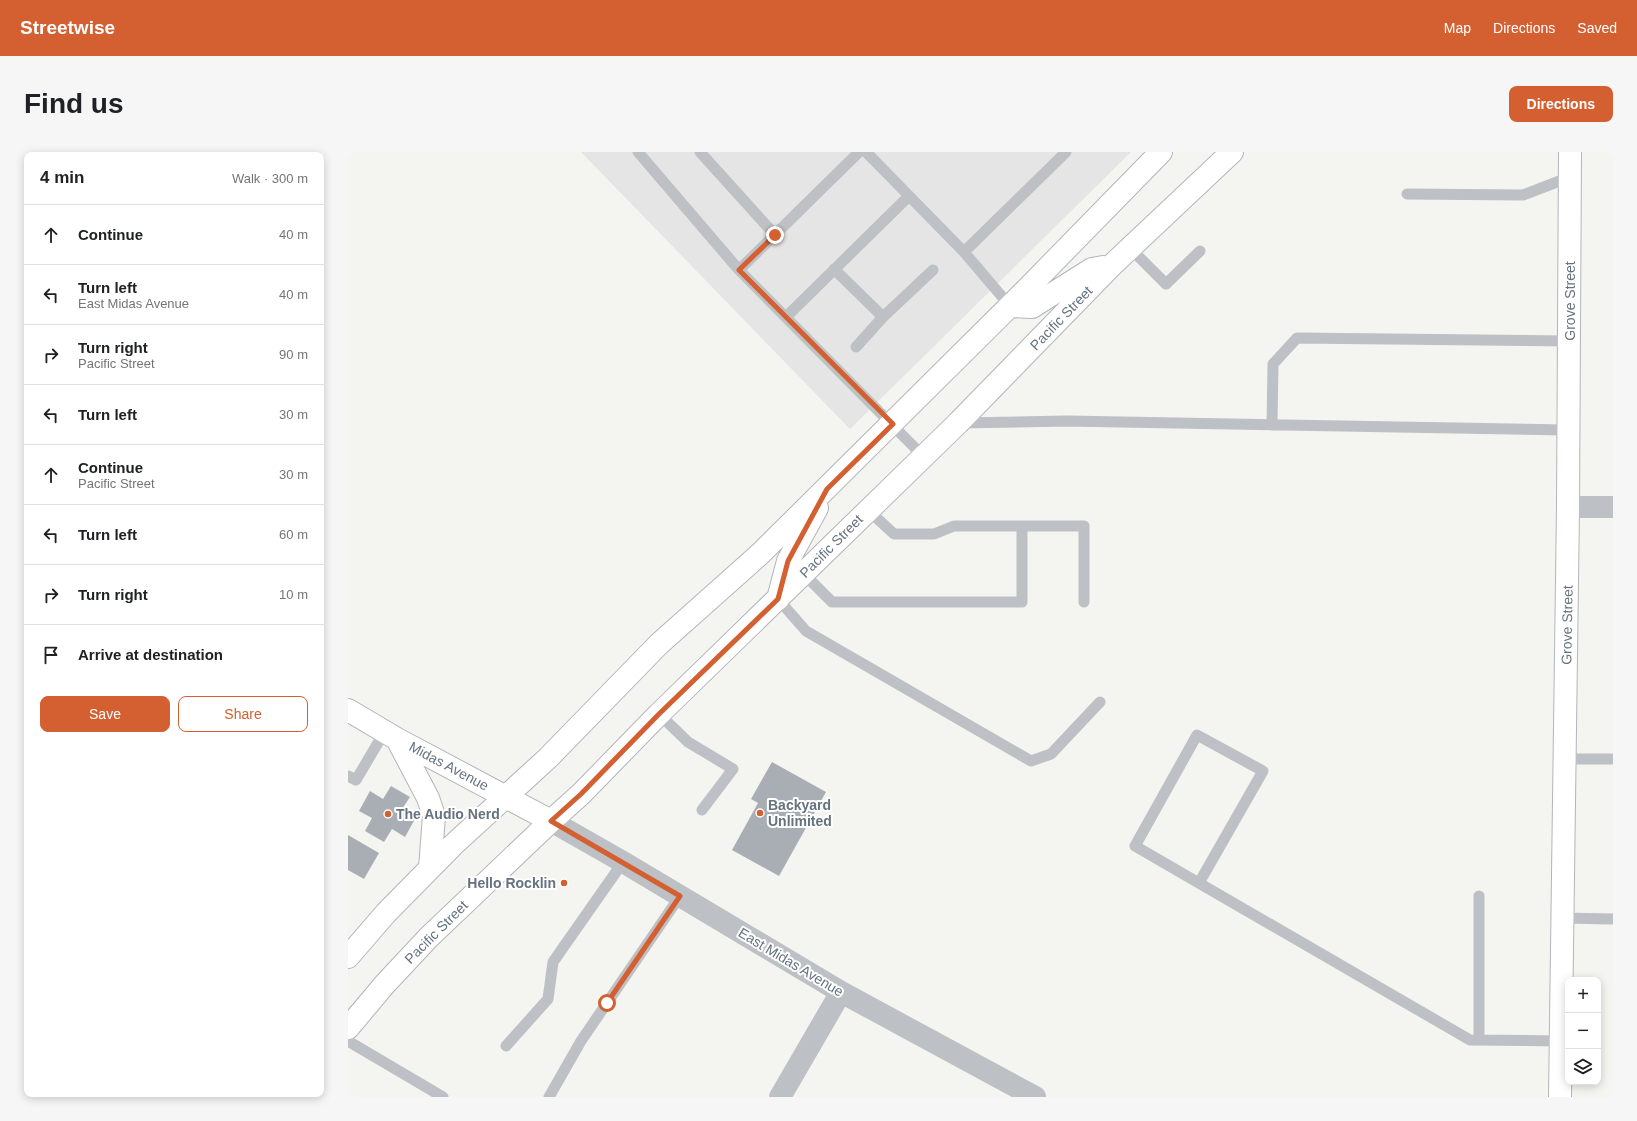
<!DOCTYPE html>
<meta charset="utf-8">
<style>
:root{--surface:#fff;--page:#f6f6f6;--text:#202124;--muted:#757577;--line:#e0e0e0;--accent:#d45f30}
body{margin:0;font-family:Helvetica,sans-serif;background:var(--page);color:var(--text)}
.controls{position:absolute;right:12px;bottom:12px;display:grid;overflow:hidden;border-radius:8px;box-shadow:0 2px 10px #0003}
.controls button{width:36px;height:36px;display:grid;place-items:center;padding:0;border:0;border-bottom:1px solid var(--line);background:var(--surface);color:var(--text);font:20px sans-serif}
.stop{position:absolute;width:12px;height:12px;margin:-9px;border:3px solid #d45f30;border-radius:50%;background:#fff}
.stop.end{background:#d45f30;border-color:#fff;box-shadow:0 1px 4px #0008}
.list{margin:0;padding:0;list-style:none}
h2{display:flex;justify-content:space-between;align-items:center;height:52px;margin:0;padding:0 16px;font-size:17px}
h2 small{font-size:13px;font-weight:400;color:var(--muted)}
.list li{display:grid;grid-template-columns:26px 1fr auto;gap:12px;align-items:center;box-sizing:border-box;height:60px;padding:0 16px;border-top:1px solid var(--line)}
.list b{display:block;font-size:15px;white-space:nowrap}
.list p{margin:0;font-size:13px;white-space:nowrap;color:var(--muted)}
.list em{font-size:13px;font-style:normal;color:var(--muted)}
.actions{display:flex;gap:8px;padding:12px 16px}
.actions a{flex:1;padding:9px 0;border:1px solid var(--accent);border-radius:8px;text-align:center;font-size:14px;color:var(--accent)}
.actions .main{background:var(--accent);color:#fff}
.icon{flex:none;width:22px;height:22px;fill:none;stroke:currentColor;stroke-width:2;stroke-linecap:round;stroke-linejoin:round}
.map{position:relative;flex:none;width:1265px;height:945px;overflow:hidden;border-radius:8px}
header{display:flex;align-items:center;gap:24px;box-sizing:border-box;height:56px;padding:0 20px;background:var(--accent);color:#fff}
header strong{font-size:19px}
nav{display:flex;gap:22px;margin-inline-start:auto;font-size:14px}
.intro{display:flex;align-items:center;justify-content:space-between;box-sizing:border-box;height:96px;padding:0 24px}
h1{margin:0;font-size:28px}
.button{padding:10px 18px;border-radius:8px;background:var(--accent);color:#fff;font-size:14px;font-weight:700}
main{display:flex;gap:24px;padding:0 24px}
aside{flex:1;background:var(--surface);border-radius:8px;box-shadow:0 2px 10px #0003}
.map>svg:first-child{display:block}
</style>
<header>
<strong>Streetwise</strong>
<nav><a>Map</a><a>Directions</a><a>Saved</a></nav>
</header>
<div class="intro"><h1>Find us</h1><a class="button">Directions</a></div>
<main>
<aside>
<h2>4 min<small>Walk · 300 m</small></h2>
<ul class="list">
<li><svg class="icon" aria-label="ahead" viewBox="0 0 24 24"><path d="M12 20V5M6 11l6-6 6 6"/></svg><div><b>Continue</b></div><em>40 m</em></li>
<li><svg class="icon" aria-label="left" viewBox="0 0 24 24"><path d="M17 20v-9H6M10 6l-5 5 5 5"/></svg><div><b>Turn left</b><p>East Midas Avenue</p></div><em>40 m</em></li>
<li><svg class="icon" aria-label="right" viewBox="0 0 24 24"><path d="M7 20v-9h11M14 6l5 5-5 5"/></svg><div><b>Turn right</b><p>Pacific Street</p></div><em>90 m</em></li>
<li><svg class="icon" aria-label="left" viewBox="0 0 24 24"><path d="M17 20v-9H6M10 6l-5 5 5 5"/></svg><div><b>Turn left</b></div><em>30 m</em></li>
<li><svg class="icon" aria-label="ahead" viewBox="0 0 24 24"><path d="M12 20V5M6 11l6-6 6 6"/></svg><div><b>Continue</b><p>Pacific Street</p></div><em>30 m</em></li>
<li><svg class="icon" aria-label="left" viewBox="0 0 24 24"><path d="M17 20v-9H6M10 6l-5 5 5 5"/></svg><div><b>Turn left</b></div><em>60 m</em></li>
<li><svg class="icon" aria-label="right" viewBox="0 0 24 24"><path d="M7 20v-9h11M14 6l5 5-5 5"/></svg><div><b>Turn right</b></div><em>10 m</em></li>
<li><svg class="icon" aria-label="arrive" viewBox="0 0 24 24"><path d="M6 21V4h12l-3 4 3 4H6"/></svg><div><b>Arrive at destination</b></div></li>
</ul>
<div class="actions"><a class="main">Save</a><a>Share</a></div>
</aside>
<div class="map">
<svg width="1265" height="945" viewBox="0 0 1265 945">
<rect width="100%" height="100%" fill="#f4f4f0"/>
<!-- built -->
<path fill="#e4e5e4" d="M 233,0 L 783,0 L 502,277 Z"/>
<!-- building -->
<path fill="#a8aeb4" d="M 424,610 L 478,640 L 431,724 L 384,698 L 410,651 L 403,647 Z
M 43,634 L 62,645 L 54,657 L 68,665 L 57,685 L 44,677 L 36,690 L 17,679 L 24,666 L 11,659 L 22,639 L 35,647 Z
M 0,683 L 31,701 L 16,727 L 0,718 Z"/>
<g fill="none" stroke-linecap="round" stroke-linejoin="round">
<defs>
<path id="secondary" d="M 662,154 L 684,155 L 744,117 L 755,115
M 430,447 L 440,409 L 469,356
M 0,558 L 49,587 L 203,669
M 49,587 L 80,646 L 86,664 L 82,716
M 0,805 L 38,761 L 105,693 L 200,606 L 311,492 L 412,402 L 680,136 L 813,0
M 0,876 L 37,832 L 81,785 L 203,669 L 233,642 L 311,562 L 610,271 L 763,114 L 884,0
M 1212,945 L 1220,355 L 1222,0"/>
</defs>
<!-- secondary casing -->
<use href="#secondary" stroke="#b2b6ba" stroke-width="24"/>
<!-- lane -->
<path stroke="#bdc0c4" stroke-width="11" d="M 290,0 L 391,118
M 352,0 L 427,83
M 511,0 L 391,118 L 575,304
M 518,0 L 616,100 L 662,154
M 1059,42 L 1175,43 L 1222,25
M 783,97 L 818,132 L 852,99
M 616,100 L 718,0
M 486,117 L 535,165 L 585,118
M 438,165 L 561,44
M 508,195 L 535,165
M 611,271 L 719,269 L 1220,278
M 924,273 L 925,212 L 949,186 L 1222,189
M 520,358 L 546,382 L 586,382 L 606,374 L 736,374 L 736,450
M 455,421 L 484,450 L 674,450 L 674,374
M 430,447 L 458,479 L 683,609 L 703,602 L 752,550
M 311,562 L 340,590 L 385,617 L 354,658
M 1217,607 L 1265,607
M 0,624 L 8,628 L 37,579
M 851,731 L 915,619 L 849,583 L 787,694 L 1122,888 L 1212,889
M 1213,766 L 1265,767
M 1131,888 L 1131,744
M 0,889 L 95,945
M 158,894 L 200,847 L 205,810 L 275,710
M 201,945 L 233,889 L 332,744"/>
<!-- street -->
<path stroke="#bdc0c4" stroke-width="22" d="M 1220,355 L 1265,355
M 203,669 L 275,710 L 493,840 L 687,945
M 432,945 L 493,840"/>
<!-- secondary -->
<use href="#secondary" stroke="#fff" stroke-width="22"/>
</g>
<g fill="none" stroke-linecap="round" stroke-linejoin="round">
<!-- route -->
<path stroke="#d45f30" stroke-width="5" d="M 259,851 L 332,744 L 203,669 L 233,642 L 311,562 L 430,447 L 440,409 L 479,337 L 545,272 L 391,118 L 427,83"/>
</g>
<!-- markers -->
<g fill="#d45f30" stroke="#fff" stroke-width="1.5">
<circle cx="412" cy="661" r="4"/>
<circle cx="40" cy="662" r="4"/>
<circle cx="216" cy="731" r="4"/>
</g>
<g text-anchor="middle" dominant-baseline="central" stroke-width="4" stroke-linejoin="round" paint-order="stroke">
<!-- street labels -->
<g font-size="14" fill="#65727f" stroke="#fff">
<text transform="translate(1222 149) rotate(-90)">Grove Street</text>
<text transform="translate(713 166) rotate(-46)">Pacific Street</text>
<text transform="translate(483 394) rotate(-45)">Pacific Street</text>
<text transform="translate(1219 473) rotate(-89)">Grove Street</text>
<text transform="translate(101 614) rotate(28)">Midas Avenue</text>
<text transform="translate(88 780) rotate(-45)">Pacific Street</text>
<text transform="translate(443 810) rotate(31)">East Midas Avenue</text>
</g>
<!-- poi labels -->
<g font-size="14" font-weight="bold" fill="#65727f" stroke="#fff" text-anchor="start">
<text x="420" y="653">Backyard<tspan x="420" dy="16">Unlimited</tspan></text>
<text x="48" y="662">The Audio Nerd</text>
<text x="208" y="731" text-anchor="end">Hello Rocklin</text>
</g>
</g>
</svg>
<div class="controls">
<button>+</button>
<button>−</button>
<button><svg class="icon" aria-label="layers" viewBox="0 0 24 24"><path d="M12 4l9 5-9 5-9-5zM3 14l9 5 9-5"/></svg></button>
</div>
<div class="stop" style="left:259px;top:851px"></div>
<div class="stop end" style="left:427px;top:83px"></div>
</div>
</main>
